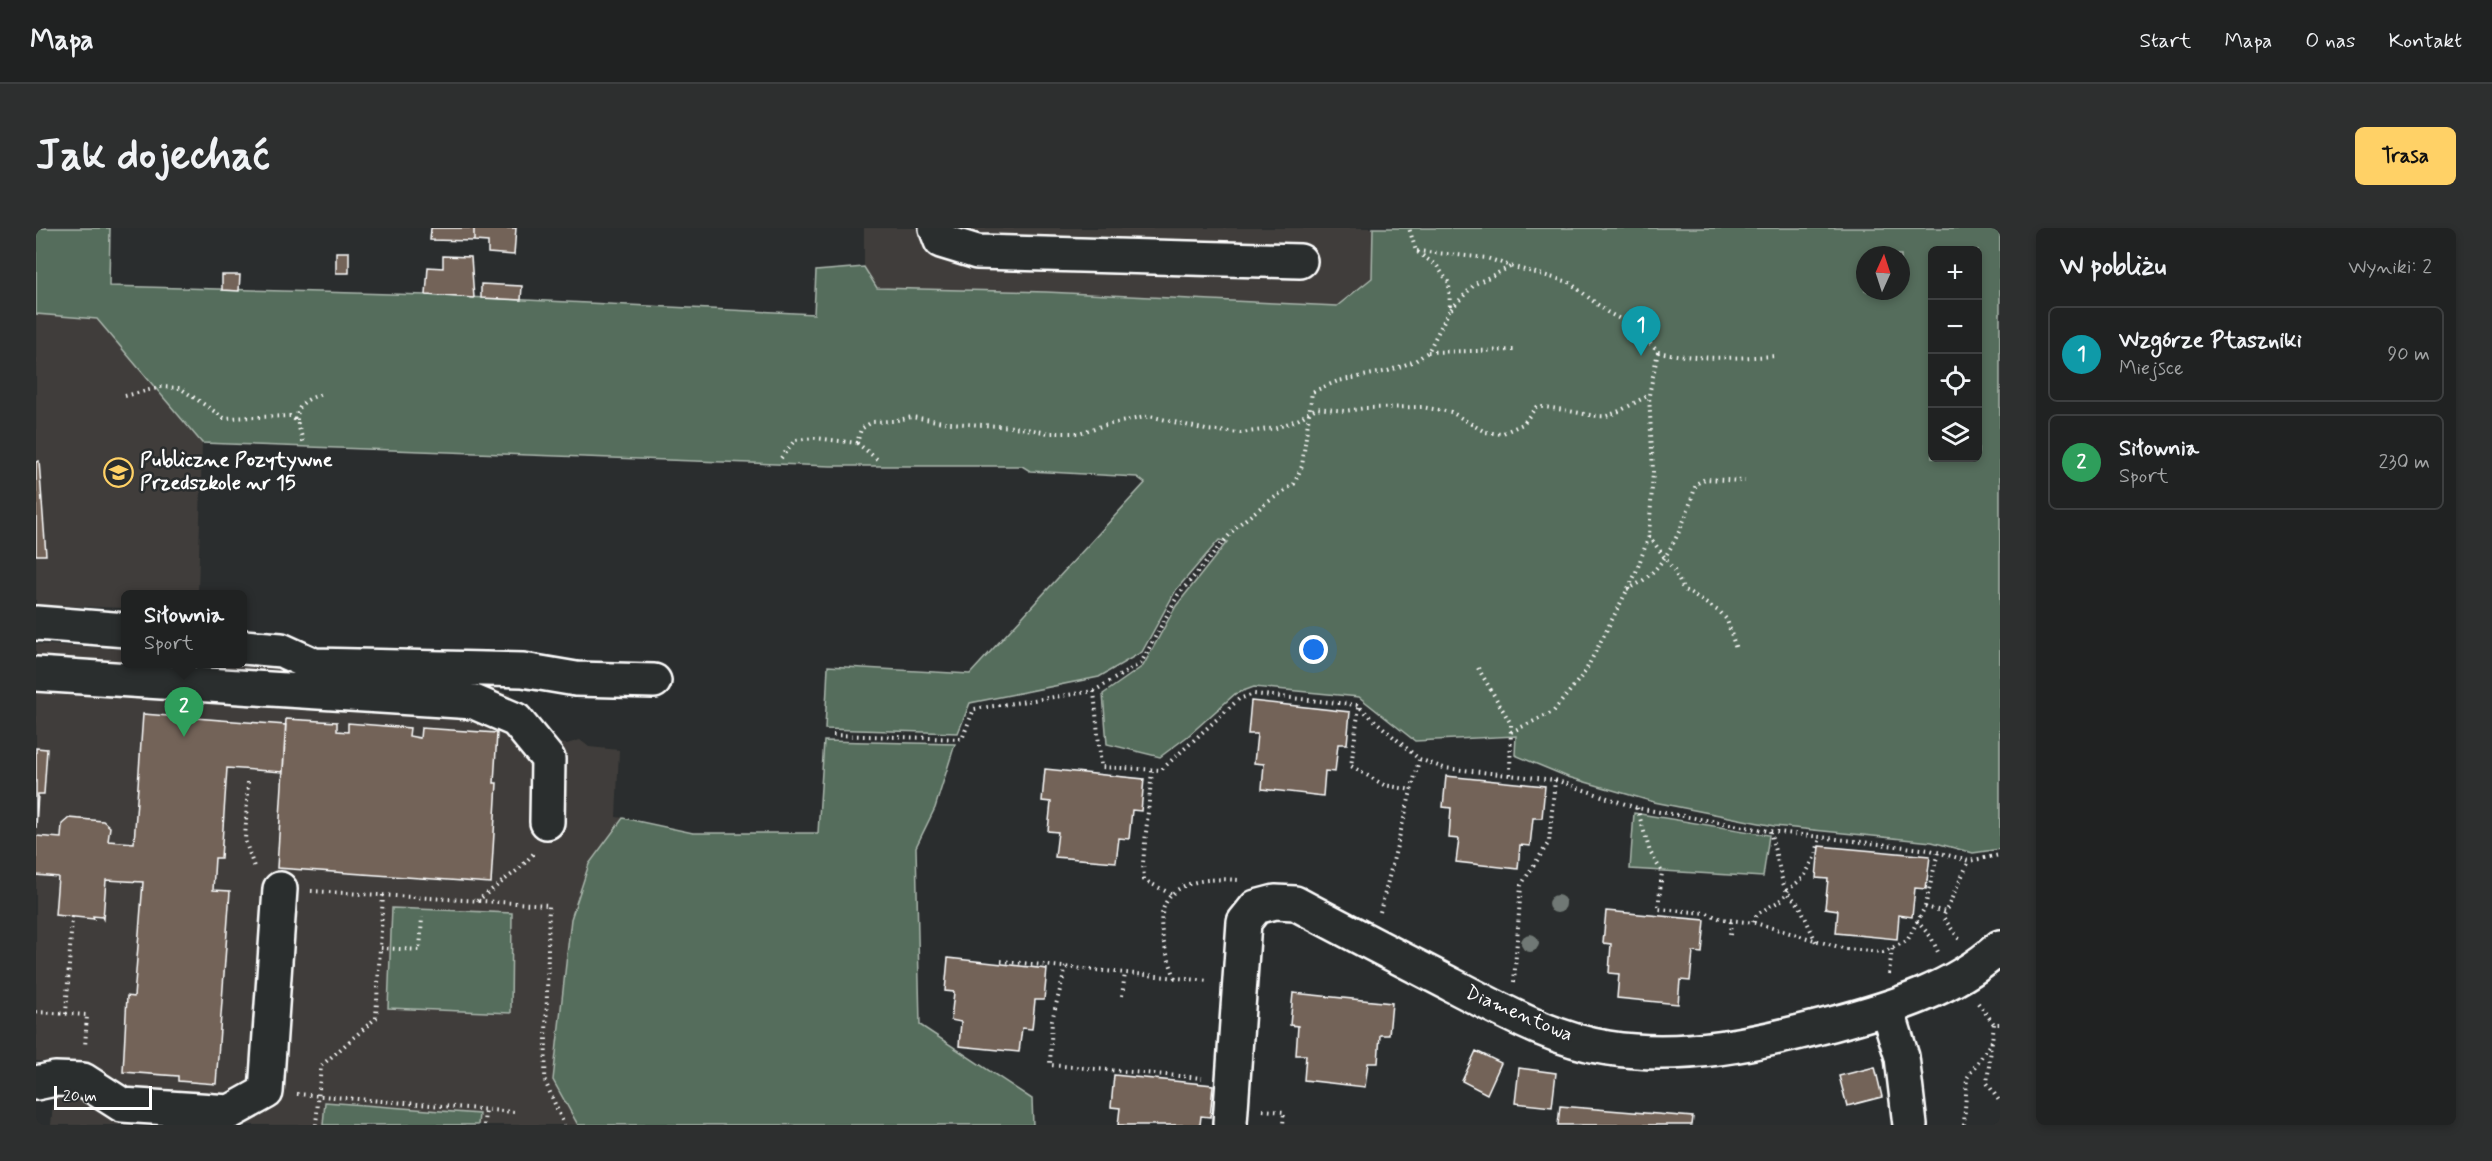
<!DOCTYPE html>
<html lang="pl">
<meta charset="utf-8">
<style>
:root{--surface:#202222;--page:#2d2f2f;--text:#f1f3f6;--muted:#a2a4a5;--line:#3d3f40;--accent:#ffd166}
body{margin:0;font-family:Mynerve,sans-serif;background:var(--page);color:var(--text)}
.controls{position:absolute;right:18px;top:18px;display:grid;overflow:hidden;border-radius:9px;box-shadow:0 3px 9px #0003}
.controls button{width:54px;height:54px;display:grid;place-items:center;padding:0;border:0;border-bottom:2px solid var(--line);background:var(--surface);color:var(--text);font:30px sans-serif}
.compass{position:absolute;left:1820px;top:18px;width:54px;height:54px;border-radius:50%;background:var(--surface);box-shadow:0 3px 9px #0003;rotate:3deg}
.scale{position:absolute;left:18px;bottom:15px;width:98px;box-sizing:border-box;padding-left:6px;border:3px solid #fff;border-top:0;font-size:16px;line-height:21px;white-space:nowrap;color:#fff;-webkit-text-stroke:4px #2a2d2e;paint-order:stroke}
.you{position:absolute;left:1278px;top:422px;width:21px;height:21px;margin:-15px;border:4px solid #fff;border-radius:50%;background:#1a73e8;box-shadow:0 0 0 9px #1a73e833}
.badge{display:grid;place-items:center;width:39px;height:39px;border-radius:50%;background:var(--accent);color:#fff;font-size:20px;font-weight:700}
.pin{position:absolute;translate:-50% -50px;filter:drop-shadow(0 2px 3px #0008)}
.pin::after{content:'';position:absolute;top:32px;width:21px;height:18px;background:inherit;clip-path:polygon(0 0,100% 0,50% 100%)}
.popup{position:absolute;left:85px;top:362px;width:126px;height:78px;box-sizing:border-box;display:grid;place-content:center;border-radius:9px;background:var(--surface);filter:drop-shadow(0 2px 4px #0005);font-size:20px;white-space:nowrap;color:var(--muted)}
.popup b{font-size:22px;color:var(--text)}
.popup::after{content:'';position:absolute;left:50%;top:100%;margin-left:-12px;border:12px solid transparent;border-top-color:var(--surface)}
.list{margin:0;padding:0;list-style:none}
h2{display:flex;justify-content:space-between;align-items:center;height:78px;margin:0;padding:0 24px;font-size:26px}
h2 small{font-size:20px;font-weight:400;color:var(--muted)}
.list li{display:grid;grid-template-columns:39px 1fr auto;gap:18px;align-items:center;box-sizing:border-box;height:96px;margin:0 12px 12px;padding:0 12px;border:2px solid var(--line);border-radius:9px}
.list b{display:block;font-size:22px;white-space:nowrap}
.list p{margin:0;font-size:20px;white-space:nowrap;color:var(--muted)}
.list em{font-size:20px;font-style:normal;color:var(--muted)}
.icon{flex:none;width:33px;height:33px;fill:none;stroke:currentColor;stroke-width:2;stroke-linecap:round;stroke-linejoin:round}
.map{position:relative;flex:none;width:1964px;height:897px;overflow:hidden;border-radius:9px}
header{display:flex;align-items:center;gap:36px;box-sizing:border-box;height:84px;padding:0 30px;background:var(--surface);border-bottom:2px solid var(--line)}
header strong{font-size:28px}
nav{display:flex;gap:33px;margin-inline-start:auto;font-size:21px}
.intro{display:flex;align-items:center;justify-content:space-between;box-sizing:border-box;height:144px;padding:0 36px}
h1{margin:0;font-size:42px}
.button{padding:15px 27px;border-radius:9px;background:var(--accent);color:#111;font-size:21px;font-weight:700}
main{display:flex;gap:36px;padding:0 36px}
aside{flex:1;background:var(--surface);border-radius:9px;box-shadow:0 3px 9px #0003}
.map>svg:first-child{display:block}
</style>
<header>
<strong>Mapa</strong>
<nav><a>Start</a><a>Mapa</a><a>O nas</a><a>Kontakt</a></nav>
</header>
<div class="intro"><h1>Jak dojechać</h1><a class="button">Trasa</a></div>
<main>
<div class="map">
<svg width="1964" height="897" viewBox="0 0 1964 897">
<rect width="100%" height="100%" fill="#2a2d2e"/>
<filter id="ink" filterUnits="userSpaceOnUse"><feTurbulence type="fractalNoise" baseFrequency=".0167" numOctaves="2"/><feDisplacementMap in="SourceGraphic" scale="12" xChannelSelector="R" yChannelSelector="G"/><feConvolveMatrix kernelMatrix="1 2 1 2 8 2 1 2 1" color-interpolation-filters="sRGB"/></filter>
<g filter="url(#ink)">
<!-- built -->
<path fill="#403e3b" d="M 828,0 L 1337,0 L 1336,50 L 1301,78 L 1010,64 L 841,60 L 828,39 Z
M 0,86 L 61,91 L 166,215 L 162,366 L 90,366 L 89,380 L 0,377 Z
M 0,416 L 89,421 L 90,436 L 239,435 L 257,446 L 435,454 L 474,466 L 510,514 L 531,516 L 544,512 L 553,519 L 583,522 L 580,589 L 587,590 L 553,636 L 517,852 L 542,897 L 15,897 L 21,835 L 0,833 Z"/>
<!-- green -->
<path fill="#556d5b" stroke="#aab6ad" stroke-width="1.5" fill-rule="evenodd" d="M 0,0 L 74,0 L 73,58 L 390,67 L 778,86 L 780,43 L 828,39 L 841,60 L 1010,64 L 1301,78 L 1336,50 L 1337,0 L 1964,0 L 1964,621 L 1937,625 L 1896,614 L 1738,598 L 1618,574 L 1532,549 L 1479,527 L 1480,508 L 1379,513 L 1323,469 L 1218,459 L 1199,466 L 1152,508 L 1124,529 L 1071,516 L 1067,466 L 1107,438 L 1140,378 L 1191,314 L 1183,312 L 1140,362 L 1106,424 L 1063,449 L 934,475 L 922,505 L 789,501 L 792,438 L 934,446 L 1109,255 L 1101,249 L 994,243 L 986,238 L 795,238 L 166,215 L 61,91 L 0,86 ZM 1896,22 L 1942,22 L 1942,230 L 1896,230 ZM 1829,27 L 1865,27 L 1865,63 L 1829,63 Z
M 788,513 L 919,516 L 899,580 L 880,619 L 884,797 L 996,871 L 997,897 L 542,897 L 517,852 L 535,691 L 553,636 L 587,590 L 657,605 L 782,605 Z
M 1598,585 L 1733,607 L 1727,649 L 1594,641 Z
M 356,680 L 476,685 L 475,785 L 352,780 Z
M 289,874 L 443,886 L 442,897 L 287,897 Z"/>
<!-- building -->
<path fill="#736459" stroke="#fff" stroke-width="1.5" d="M 395,0 L 438,0 L 438,13 L 394,12 Z
M 438,0 L 480,0 L 478,27 L 452,25 L 452,14 L 438,13 Z
M 300,24 L 313,24 L 313,45 L 300,45 Z
M 407,28 L 435,29 L 438,70 L 390,67 L 392,39 L 407,40 Z
M 186,47 L 204,47 L 203,63 L 186,62 Z
M 445,56 L 486,58 L 485,72 L 445,70 Z
M 3,233 L 10,327 L 0,327 L 0,234 Z
M 1215,473 L 1314,484 L 1311,516 L 1302,516 L 1299,544 L 1289,543 L 1287,568 L 1226,561 L 1228,536 L 1218,535 L 1221,506 L 1212,506 Z
M 107,486 L 250,497 L 247,544 L 191,540 L 185,630 L 179,630 L 177,662 L 194,663 L 180,856 L 142,853 L 142,848 L 87,844 L 91,768 L 98,769 L 107,654 L 70,652 L 67,691 L 66,689 L 57,688 L 58,691 L 19,687 L 22,649 L 0,647 L 0,608 L 25,610 L 26,596 L 33,590 L 67,593 L 74,599 L 72,613 L 98,615 Z
M 250,491 L 301,494 L 301,503 L 312,504 L 312,495 L 374,500 L 373,508 L 384,510 L 385,500 L 461,505 L 458,555 L 461,555 L 455,655 L 241,640 Z
M 0,520 L 11,521 L 8,566 L 2,566 L 0,600 Z
M 1009,541 L 1108,551 L 1105,583 L 1096,582 L 1093,611 L 1083,610 L 1080,634 L 1019,629 L 1022,604 L 1012,603 L 1015,574 L 1006,573 Z
M 1410,548 L 1509,558 L 1506,590 L 1497,590 L 1494,618 L 1484,617 L 1482,641 L 1420,634 L 1423,611 L 1413,610 L 1415,580 L 1407,579 Z
M 1783,618 L 1894,628 L 1890,661 L 1879,660 L 1876,689 L 1863,687 L 1861,711 L 1800,705 L 1802,682 L 1789,680 L 1792,651 L 1780,650 Z
M 1570,683 L 1669,692 L 1666,725 L 1657,724 L 1654,753 L 1644,752 L 1642,776 L 1581,770 L 1583,746 L 1573,745 L 1575,716 L 1567,715 Z
M 912,730 L 1011,741 L 1008,772 L 999,772 L 996,801 L 986,800 L 983,824 L 923,818 L 925,794 L 915,792 L 918,764 L 909,763 Z
M 1257,765 L 1356,775 L 1353,807 L 1344,807 L 1342,835 L 1332,835 L 1329,859 L 1268,852 L 1270,827 L 1260,827 L 1262,798 L 1254,797 Z
M 1440,823 L 1465,835 L 1451,866 L 1426,853 Z
M 1839,839 L 1846,869 L 1811,878 L 1803,848 Z
M 1483,840 L 1520,845 L 1516,879 L 1479,875 Z
M 1078,847 L 1177,857 L 1174,889 L 1165,888 L 1164,897 L 1082,897 L 1084,880 L 1075,879 Z
M 1524,878 L 1657,889 L 1656,897 L 1522,897 Z"/>
<g fill="none" stroke-linecap="round" stroke-linejoin="round">
<defs>
<path id="minor" d="M 900,0 L 905,13 L 941,24 L 1264,33
M 0,395 L 90,402
M 207,419 L 245,422 L 278,437 L 487,442 L 540,451 L 618,453
M 0,446 L 438,474 L 480,492 L 512,531 L 511,594
M 1851,781 L 1866,829 L 1874,897
M 0,855 L 19,851 L 47,852 L 86,877 L 194,884 L 230,864 L 244,661
M 1194,895 L 1208,694 L 1220,679 L 1239,674 L 1259,675 C 1311,703 1364,730 1416,757 C 1465,782 1517,812 1572,820 C 1648,832 1723,815 1796,796 C 1856,780 1917,762 1964,719"/>
</defs>
<!-- minor casing -->
<use href="#minor" stroke="#fff" stroke-width="38"/>
<!-- path -->
<path stroke="#fff" stroke-width="4" stroke-dasharray="1.5 4.5" stroke-linecap="butt" d="M 1381,23 L 1451,30 L 1474,38 L 1533,54 L 1571,84 L 1599,99 L 1622,124 L 1613,167 L 1617,243 L 1613,308 L 1599,347 L 1549,444 L 1517,484 L 1475,504
M 1415,81 L 1439,56 L 1474,39
M 1392,124 L 1481,122
M 1622,124 C 1662,132 1700,130 1741,128
M 89,168 L 125,159 L 144,160 L 188,190 L 254,188 L 261,193 L 268,216
M 261,192 C 261,175 271,171 286,166
M 821,215 L 841,231
M 745,230 L 759,212 L 779,210 L 821,215 L 825,201 L 836,194 L 857,193 L 876,189 L 914,195 L 979,199 L 1013,205 L 1043,205 L 1065,198 L 1114,188 L 1170,202 L 1205,205 L 1240,200 L 1263,191 L 1280,180 L 1309,183 L 1330,180 L 1386,179 L 1415,184 L 1449,204 L 1465,206 L 1487,196 L 1500,179 C 1520,178 1557,190 1570,188 C 1585,184 1599,174 1613,167
M 1613,308 L 1638,342 L 1647,361 L 1684,384 L 1691,392 L 1700,421
M 1591,361 C 1630,347 1650,292 1660,256 L 1669,251 L 1709,253
M 1442,440 L 1475,496 L 1474,547
M 1058,463 L 1065,539 L 1125,542 L 1203,471 L 1218,466 L 1321,477 L 1383,531 L 1408,540 L 1519,552 L 1601,580 L 1733,603 L 1894,622 L 1933,633 L 1964,627
M 1323,479 L 1315,538 L 1348,557 L 1376,562
M 797,507 L 926,511 L 938,481 L 1058,463 L 1105,435 L 1142,367 L 1201,298 L 1229,276 L 1258,256 L 1266,238 L 1276,164 L 1302,153 L 1352,143 L 1379,133 L 1392,124 L 1414,81 L 1413,55 L 1401,38 L 1380,23 L 1373,0
M 1116,543 L 1107,635 L 1108,652 L 1135,666
M 212,554 L 209,612 L 219,642
M 1601,580 L 1614,624 L 1626,644 L 1622,681 L 1671,685 L 1685,691 L 1719,695 L 1810,721 L 1847,724 L 1871,713 L 1889,679 L 1902,624
M 1734,603 L 1747,655 L 1751,664 L 1764,678 L 1780,714
M 275,663 L 513,677 L 509,853 L 528,897
M 347,667 L 344,720 L 384,722 L 386,689
M 441,673 L 483,641 L 499,624
M 1889,679 L 1910,684
M 1344,684 L 1383,532
M 1881,693 L 1895,709 L 1902,724
M 1717,694 L 1721,686 L 1747,671 L 1752,662 L 1768,649 L 1780,626 L 1784,609
M 1694,707 L 1695,692
M 1923,711 L 1907,689 L 1933,633
M 965,733 L 1173,753
M 1030,739 L 1016,792 L 1014,837 L 1166,850
M 1853,746 L 1856,720
M 1139,750 C 1134,735 1128,720 1126,705 C 1119,654 1165,649 1203,652
M 1478,754 L 1485,657 L 1513,614 L 1519,552
M 1086,768 L 1089,745
M 1942,775 L 1958,796 L 1964,796
M 0,784 L 51,787 L 49,819
M 30,786 L 36,689
M 1958,796 L 1951,855 L 1964,874
M 261,866 L 479,884
M 1227,882 L 1248,884 L 1247,897
M 280,897 L 285,838 L 340,790 L 344,720
M 448,897 L 449,881
M 1928,897 L 1931,850 L 1956,813"/>
<!-- minor -->
<use href="#minor" stroke="#2a2d2e" stroke-width="33"/>
</g>
<!-- trees -->
<g fill="#707874">
<circle cx="1521" cy="676" r="9"/>
<circle cx="1494" cy="715" r="9"/>
</g>
</g>
<!-- icons -->
<defs>
<symbol id="school-ring" viewBox="-11 -11 22 22"><circle r="9.5" fill="#2a2d2e" stroke="#ffd166" stroke-width="1.5"/><path d="M0-5L7-2L0 1L-7-2ZM-4 1L0 2.5L4 1V4Q0 6-4 4Z" fill="#ffd166"/></symbol>
</defs>
<g fill-rule="evenodd">
<use href="#school-ring" x="66" y="228" width="33" height="33"/>
</g>
<g text-anchor="middle" dominant-baseline="central" stroke-width="5" stroke-linejoin="round" paint-order="stroke">
<!-- poi labels -->
<g font-size="20" font-weight="bold" fill="#fff" stroke="#2a2d2e" text-anchor="start">
<text x="104" y="232">Publiczne Pozytywne<tspan x="104" dy="23">Przedszkole nr 15</tspan></text>
</g>
<!-- street labels -->
<g font-size="20" fill="#fff" stroke="#2a2d2e">
<text transform="translate(1483 786) rotate(23)">Diamentowa</text>
</g>
</g>
</svg>
<div class="controls">
<button>+</button>
<button>−</button>
<button><svg class="icon" aria-label="locate" viewBox="0 0 24 24"><circle cx="12" cy="12" r="6"/><path d="M12 2v4M12 18v4M2 12h4M18 12h4"/></svg></button>
<button><svg class="icon" aria-label="layers" viewBox="0 0 24 24"><path d="M12 4l9 5-9 5-9-5zM3 14l9 5 9-5"/></svg></button>
</div>
<svg class="compass" viewBox="-18 -18 36 36"><path d="M0-13l5 13h-10z" fill="#e53935"/><path d="M0 13l5-13h-10z" fill="#a2a4a5"/></svg>
<div class="scale">20 m</div>
<div class="you"></div>
<div class="pin badge" style="left:1605px;top:128px;background:#0f9aa8">1</div>
<div class="pin badge" style="left:148px;top:509px;background:#2e9e5b">2</div>
<div class="popup"><b>Siłownia</b>Sport</div>
</div>
<aside>
<h2>W pobliżu<small>Wyniki: 2</small></h2>
<ul class="list">
<li><span class="badge" style="background:#0f9aa8">1</span><div><b>Wzgórze Ptaszniki</b><p>Miejsce</p></div><em>90 m</em></li>
<li><span class="badge" style="background:#2e9e5b">2</span><div><b>Siłownia</b><p>Sport</p></div><em>230 m</em></li>
</ul>
</aside>
</main>
